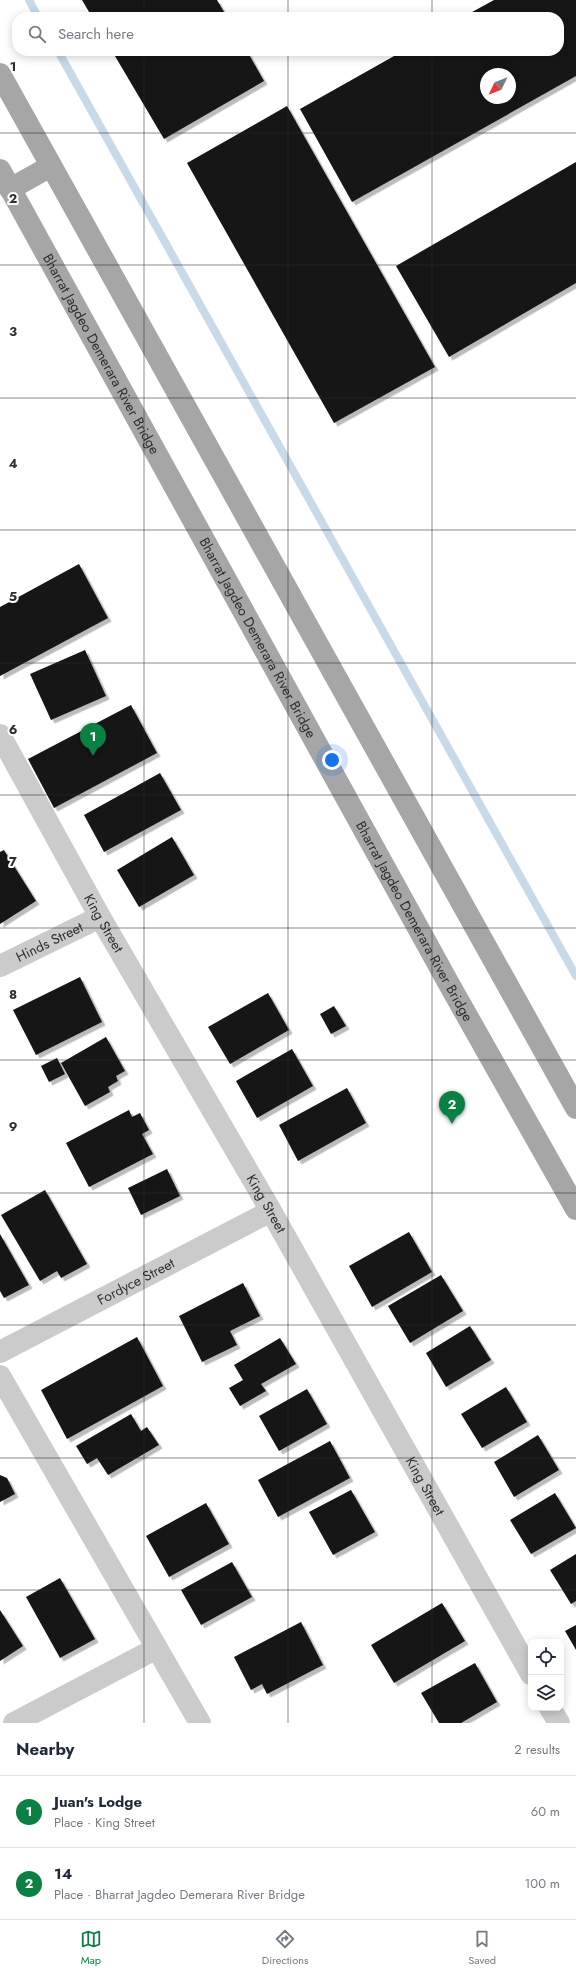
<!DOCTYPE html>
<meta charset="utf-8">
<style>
:root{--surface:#fff;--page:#f2f2f3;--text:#1f2937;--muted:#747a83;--line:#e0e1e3;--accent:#0b8043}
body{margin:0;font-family:Jost,sans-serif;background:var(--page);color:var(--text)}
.controls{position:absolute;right:12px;bottom:12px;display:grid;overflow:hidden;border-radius:8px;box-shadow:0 2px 10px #0003}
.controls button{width:36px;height:36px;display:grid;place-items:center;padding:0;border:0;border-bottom:1px solid var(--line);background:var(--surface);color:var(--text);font:20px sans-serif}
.compass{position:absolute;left:480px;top:68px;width:36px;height:36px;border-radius:50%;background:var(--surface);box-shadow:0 2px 10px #0003;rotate:227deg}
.you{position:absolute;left:332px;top:760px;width:14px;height:14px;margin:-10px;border:3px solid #fff;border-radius:50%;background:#1a73e8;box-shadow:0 0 0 6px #1a73e833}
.badge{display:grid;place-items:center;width:26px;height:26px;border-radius:50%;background:var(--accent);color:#fff;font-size:13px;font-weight:700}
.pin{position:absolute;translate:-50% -33px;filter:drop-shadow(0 1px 2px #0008)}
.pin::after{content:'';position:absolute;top:21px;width:14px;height:12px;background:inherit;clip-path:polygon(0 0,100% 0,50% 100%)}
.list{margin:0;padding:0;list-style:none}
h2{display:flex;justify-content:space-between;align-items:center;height:52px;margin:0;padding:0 16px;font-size:17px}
h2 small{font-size:13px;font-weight:400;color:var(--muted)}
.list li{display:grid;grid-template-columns:26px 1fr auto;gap:12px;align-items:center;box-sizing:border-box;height:72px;padding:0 16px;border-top:1px solid var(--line)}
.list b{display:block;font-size:15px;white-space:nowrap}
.list p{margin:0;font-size:13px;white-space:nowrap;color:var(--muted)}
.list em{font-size:13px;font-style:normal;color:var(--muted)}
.icon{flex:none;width:22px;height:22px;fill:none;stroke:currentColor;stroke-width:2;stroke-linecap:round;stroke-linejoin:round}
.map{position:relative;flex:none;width:576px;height:1723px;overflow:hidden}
.search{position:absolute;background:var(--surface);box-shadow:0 2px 10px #0003;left:12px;right:12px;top:12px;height:44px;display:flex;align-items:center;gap:10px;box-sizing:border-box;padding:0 14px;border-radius:16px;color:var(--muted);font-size:15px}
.sheet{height:196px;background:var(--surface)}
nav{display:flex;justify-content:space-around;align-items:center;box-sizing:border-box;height:56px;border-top:1px solid var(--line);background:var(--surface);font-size:11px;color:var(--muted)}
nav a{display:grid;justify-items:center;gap:2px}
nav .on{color:var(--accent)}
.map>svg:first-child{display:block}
</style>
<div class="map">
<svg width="576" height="1723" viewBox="0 0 576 1723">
<defs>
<filter id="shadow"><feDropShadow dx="3.5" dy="3.5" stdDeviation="0" flood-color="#0004"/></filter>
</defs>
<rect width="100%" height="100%" fill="#fff"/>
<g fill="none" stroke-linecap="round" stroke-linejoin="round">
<!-- stream -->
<path stroke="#c8daea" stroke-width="8" d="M 29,0 L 38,17
M 58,51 L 576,976"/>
</g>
<!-- building -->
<path fill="#151515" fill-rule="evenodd" filter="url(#shadow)" d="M 82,0 L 217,0 L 227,17 L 92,17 Z
M 494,0 L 576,0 L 576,76 L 352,202 L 300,109 L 403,51 L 559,51 L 559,17 L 463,17 ZM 486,74 L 510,74 L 510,98 L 486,98 Z
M 112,51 L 247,51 L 264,81 L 164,139 Z
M 287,106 L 435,367 L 334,423 L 187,163 Z
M 576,162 L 576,283 L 449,357 L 396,266 Z
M 79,564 L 108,618 L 0,676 L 0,607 Z
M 85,650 L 106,696 L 51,720 L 30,674 Z
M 131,705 L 157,753 L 54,808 L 28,759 Z
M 160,773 L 181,810 L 104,852 L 84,815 Z
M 172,837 L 194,875 L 139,907 L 117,870 Z
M 4,850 L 36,901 L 0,924 L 0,852 Z
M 80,977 L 102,1022 L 36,1055 L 13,1010 Z
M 268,993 L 289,1030 L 230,1064 L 208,1027 Z
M 334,1006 L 346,1026 L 331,1034 L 320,1014 Z
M 106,1037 L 125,1071 L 116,1076 L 118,1081 L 108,1087 L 110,1092 L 85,1106 L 61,1063 Z
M 292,1049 L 313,1086 L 257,1118 L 236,1081 Z
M 57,1058 L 65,1074 L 49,1082 L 41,1066 Z
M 347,1088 L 366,1123 L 298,1161 L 279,1125 Z
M 129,1110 L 132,1117 L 140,1113 L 149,1130 L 142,1134 L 153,1154 L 89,1187 L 66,1143 Z
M 167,1169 L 180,1196 L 141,1215 L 128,1188 Z
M 45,1190 L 87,1264 L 61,1278 L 57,1271 L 40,1281 L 1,1215 Z
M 409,1232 L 432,1272 L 372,1307 L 349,1266 Z
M 0,1234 L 29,1285 L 4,1298 L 0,1291 Z
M 441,1275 L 463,1311 L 410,1343 L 388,1306 Z
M 243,1283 L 260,1316 L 230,1331 L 237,1345 L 202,1362 L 179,1316 Z
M 470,1326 L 491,1360 L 446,1387 L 426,1353 Z
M 137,1337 L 163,1386 L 67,1439 L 41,1390 Z
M 280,1338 L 296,1364 L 261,1384 L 266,1391 L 240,1406 L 229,1388 L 243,1380 L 234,1365 Z
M 506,1387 L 527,1422 L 482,1448 L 461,1414 Z
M 307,1389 L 327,1424 L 279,1451 L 259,1416 Z
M 131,1414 L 141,1431 L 147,1427 L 159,1445 L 108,1475 L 97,1458 L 87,1464 L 76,1446 Z
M 538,1435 L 559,1470 L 514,1497 L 494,1462 Z
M 330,1441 L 350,1478 L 278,1517 L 258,1480 Z
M 0,1475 L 7,1478 L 15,1494 L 0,1502 Z
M 351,1490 L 375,1532 L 333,1555 L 309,1512 Z
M 555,1493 L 576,1528 L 531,1554 L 510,1520 Z
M 206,1503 L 229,1544 L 169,1577 L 146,1536 Z
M 576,1554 L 576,1601 L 571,1604 L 550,1570 Z
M 232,1562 L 252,1597 L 201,1625 L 181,1590 Z
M 60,1578 L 95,1639 L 60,1658 L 26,1597 Z
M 442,1603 L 465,1641 L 394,1683 L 371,1645 Z
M 0,1610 L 23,1646 L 0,1661 Z
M 301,1622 L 323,1665 L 267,1694 L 262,1684 L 251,1690 L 234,1657 Z
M 576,1625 L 576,1650 L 565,1631 Z
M 475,1663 L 497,1702 L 461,1723 L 439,1723 L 421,1693 Z"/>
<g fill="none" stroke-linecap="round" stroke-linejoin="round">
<!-- street -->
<g stroke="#cbcbcb" stroke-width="22">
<path id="s1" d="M 0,735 L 100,917 L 271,1211 L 531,1674"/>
<path id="s2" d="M 0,966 L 100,917"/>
<path id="s3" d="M 0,1352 L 271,1211"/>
<path d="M 0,1376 L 200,1723"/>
<path d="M 550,1708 L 559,1723"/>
<path d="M 14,1723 L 157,1648"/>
</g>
<!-- primary -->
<g stroke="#a6a6a6" stroke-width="22">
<path d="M 0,74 L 576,1108"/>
<path id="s4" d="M 0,170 L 449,984 L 576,1209"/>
<path d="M 10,189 L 51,166"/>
</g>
</g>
<!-- grid -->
<path fill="none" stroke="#2e2e2e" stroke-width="1" stroke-opacity="0.55" d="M 144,0 L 144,17M 288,0 L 288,17M 432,0 L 432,17M 144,51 L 144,1723M 288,51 L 288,1723M 432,51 L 432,1723M 0,133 L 576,133M 0,265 L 576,265M 0,398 L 576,398M 0,530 L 576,530M 0,663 L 576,663M 0,795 L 576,795M 0,928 L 576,928M 0,1060 L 576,1060M 0,1193 L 576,1193M 0,1325 L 576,1325M 0,1458 L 576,1458M 0,1590 L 576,1590"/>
<g text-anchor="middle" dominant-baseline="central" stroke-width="4" stroke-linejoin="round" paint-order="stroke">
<!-- street labels -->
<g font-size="14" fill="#2e2e2e" stroke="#fff">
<text stroke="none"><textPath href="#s4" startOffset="210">Bharrat Jagdeo Demerara River Bridge</textPath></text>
<text stroke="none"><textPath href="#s4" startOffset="534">Bharrat Jagdeo Demerara River Bridge</textPath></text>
<text stroke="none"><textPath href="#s4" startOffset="858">Bharrat Jagdeo Demerara River Bridge</textPath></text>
<text stroke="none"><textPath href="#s1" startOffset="215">King Street</textPath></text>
<text stroke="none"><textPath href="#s2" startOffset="55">Hinds Street</textPath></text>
<text stroke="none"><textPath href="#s1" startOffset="539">King Street</textPath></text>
<text stroke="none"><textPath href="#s3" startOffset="153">Fordyce Street</textPath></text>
<text stroke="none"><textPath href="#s1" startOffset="863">King Street</textPath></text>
</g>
</g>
<g font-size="13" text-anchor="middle" font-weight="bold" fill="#2e2e2e" stroke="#fff" stroke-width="4" stroke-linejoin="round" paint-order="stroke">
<text x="13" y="71">1</text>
<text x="13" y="203">2</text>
<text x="13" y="336">3</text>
<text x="13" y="468">4</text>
<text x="13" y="601">5</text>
<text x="13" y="734">6</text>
<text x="13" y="866">7</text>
<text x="13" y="999">8</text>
<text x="13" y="1131">9</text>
</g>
</svg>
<div class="controls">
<button><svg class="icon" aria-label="locate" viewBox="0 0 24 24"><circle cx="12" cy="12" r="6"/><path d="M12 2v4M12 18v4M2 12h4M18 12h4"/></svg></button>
<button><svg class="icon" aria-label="layers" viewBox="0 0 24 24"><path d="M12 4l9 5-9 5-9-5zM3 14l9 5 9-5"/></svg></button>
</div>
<svg class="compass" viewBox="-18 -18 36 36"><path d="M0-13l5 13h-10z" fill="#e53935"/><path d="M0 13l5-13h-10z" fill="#747a83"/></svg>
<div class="you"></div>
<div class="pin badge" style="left:93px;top:756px">1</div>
<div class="pin badge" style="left:452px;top:1124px">2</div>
<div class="search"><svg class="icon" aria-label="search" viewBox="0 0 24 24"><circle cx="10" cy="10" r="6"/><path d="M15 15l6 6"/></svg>Search here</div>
</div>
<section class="sheet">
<h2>Nearby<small>2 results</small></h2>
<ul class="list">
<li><span class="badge">1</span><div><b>Juan's Lodge</b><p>Place · King Street</p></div><em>60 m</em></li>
<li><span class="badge">2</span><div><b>14</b><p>Place · Bharrat Jagdeo Demerara River Bridge</p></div><em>100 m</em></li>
</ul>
</section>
<nav>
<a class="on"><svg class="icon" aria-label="map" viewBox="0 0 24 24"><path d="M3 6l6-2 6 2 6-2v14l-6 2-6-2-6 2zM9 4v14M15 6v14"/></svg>Map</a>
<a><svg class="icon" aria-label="directions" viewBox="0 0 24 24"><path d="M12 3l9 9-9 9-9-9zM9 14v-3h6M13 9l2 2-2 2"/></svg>Directions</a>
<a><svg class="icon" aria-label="saved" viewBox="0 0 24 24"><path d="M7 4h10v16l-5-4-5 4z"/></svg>Saved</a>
</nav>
